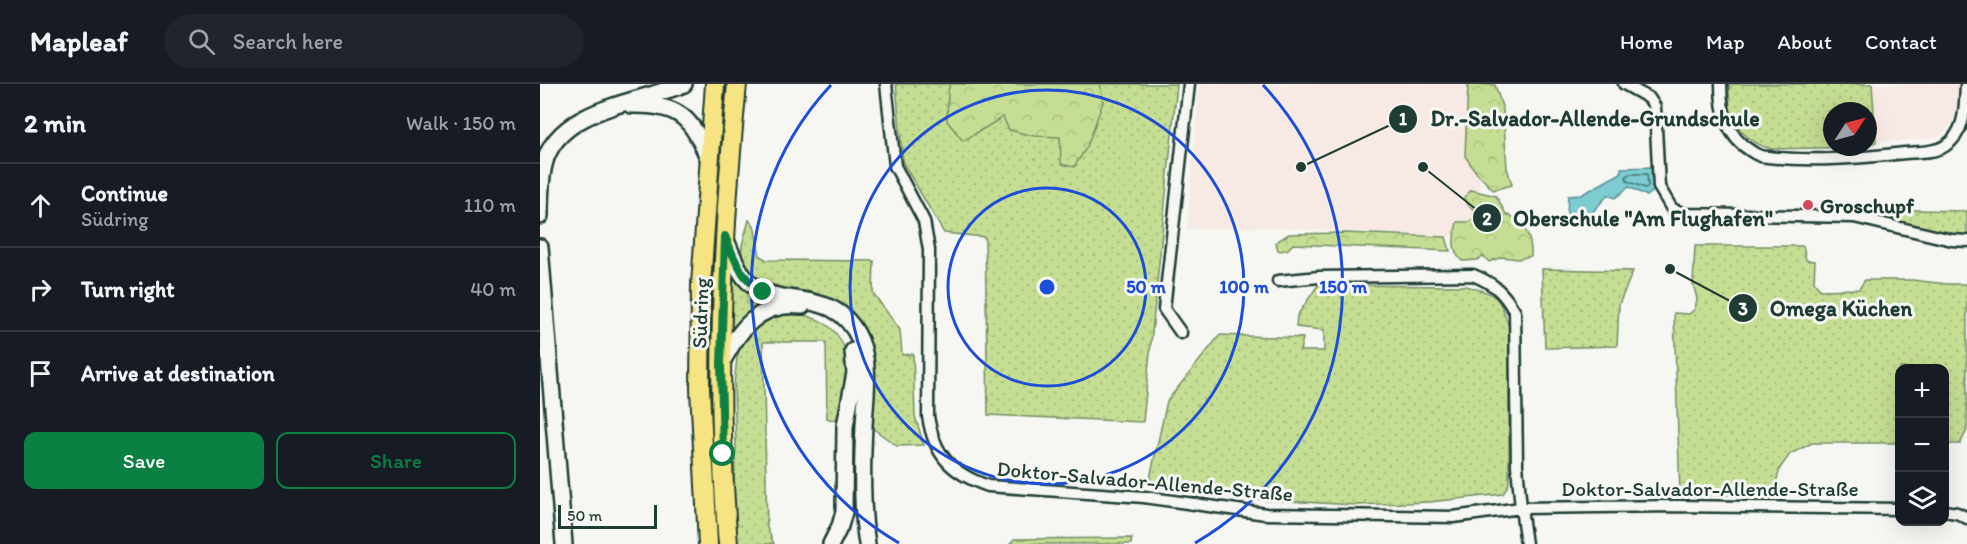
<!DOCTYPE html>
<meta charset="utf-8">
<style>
:root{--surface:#171b24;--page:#20242c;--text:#f1f3f6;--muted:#9ea1a6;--line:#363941;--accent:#0b8043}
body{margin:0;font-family:Itim,sans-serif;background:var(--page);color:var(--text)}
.controls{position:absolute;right:18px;bottom:18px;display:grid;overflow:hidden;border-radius:12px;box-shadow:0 6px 24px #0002}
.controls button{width:54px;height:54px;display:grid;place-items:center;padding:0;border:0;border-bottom:2px solid var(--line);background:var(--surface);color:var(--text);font:30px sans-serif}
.compass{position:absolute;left:1283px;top:18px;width:54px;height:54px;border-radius:50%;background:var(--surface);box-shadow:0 6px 24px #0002;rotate:54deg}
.scale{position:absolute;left:18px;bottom:15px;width:99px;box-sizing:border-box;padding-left:6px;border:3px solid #1f3d34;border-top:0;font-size:16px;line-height:21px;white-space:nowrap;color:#1f3d34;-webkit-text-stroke:4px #f6f6f2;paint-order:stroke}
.stop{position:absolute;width:18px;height:18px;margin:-14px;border:4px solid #0b8043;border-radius:50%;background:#fff}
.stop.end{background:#0b8043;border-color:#fff;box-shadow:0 2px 6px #0008}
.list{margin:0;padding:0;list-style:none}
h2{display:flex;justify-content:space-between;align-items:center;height:78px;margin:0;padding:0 24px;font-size:26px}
h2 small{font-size:20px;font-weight:400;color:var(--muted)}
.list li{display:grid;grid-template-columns:39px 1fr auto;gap:18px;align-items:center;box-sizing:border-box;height:84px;padding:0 24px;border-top:2px solid var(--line)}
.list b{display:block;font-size:22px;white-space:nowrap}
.list p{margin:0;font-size:20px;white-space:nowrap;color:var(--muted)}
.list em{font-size:20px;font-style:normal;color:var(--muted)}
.actions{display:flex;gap:12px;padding:18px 24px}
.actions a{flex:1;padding:14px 0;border:2px solid var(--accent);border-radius:12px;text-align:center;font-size:21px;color:var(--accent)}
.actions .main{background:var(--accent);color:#fff}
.icon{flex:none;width:33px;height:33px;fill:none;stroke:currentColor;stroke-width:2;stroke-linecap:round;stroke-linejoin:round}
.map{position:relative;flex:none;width:1427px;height:460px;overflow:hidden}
header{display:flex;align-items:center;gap:36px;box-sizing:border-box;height:84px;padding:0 30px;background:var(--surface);border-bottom:2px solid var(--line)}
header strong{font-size:28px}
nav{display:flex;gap:33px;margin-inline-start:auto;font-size:21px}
.search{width:420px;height:54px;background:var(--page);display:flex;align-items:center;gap:15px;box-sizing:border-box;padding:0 21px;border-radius:33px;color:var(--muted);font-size:22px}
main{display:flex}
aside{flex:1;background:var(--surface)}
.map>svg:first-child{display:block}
</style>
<header>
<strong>Mapleaf</strong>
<div class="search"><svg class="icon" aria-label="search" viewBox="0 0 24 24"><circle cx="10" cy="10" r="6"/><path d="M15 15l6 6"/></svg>Search here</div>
<nav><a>Home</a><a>Map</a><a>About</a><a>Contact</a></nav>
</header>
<main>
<aside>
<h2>2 min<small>Walk · 150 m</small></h2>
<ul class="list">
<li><svg class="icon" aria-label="ahead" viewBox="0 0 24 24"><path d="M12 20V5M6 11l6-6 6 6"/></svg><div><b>Continue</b><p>Südring</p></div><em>110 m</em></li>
<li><svg class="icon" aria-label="right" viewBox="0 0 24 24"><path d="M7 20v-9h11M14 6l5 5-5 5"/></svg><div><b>Turn right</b></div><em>40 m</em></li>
<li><svg class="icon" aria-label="arrive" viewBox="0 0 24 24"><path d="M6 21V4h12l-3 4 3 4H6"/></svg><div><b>Arrive at destination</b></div></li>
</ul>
<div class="actions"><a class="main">Save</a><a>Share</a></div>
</aside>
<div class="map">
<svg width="1427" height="460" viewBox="0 0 1427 460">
<defs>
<pattern id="grass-dots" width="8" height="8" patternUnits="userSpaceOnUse" patternTransform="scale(1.5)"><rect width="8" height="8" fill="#c6de94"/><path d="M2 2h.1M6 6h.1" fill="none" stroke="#aabf80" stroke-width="1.8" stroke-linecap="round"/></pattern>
<pattern id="forest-crowns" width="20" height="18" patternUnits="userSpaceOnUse" patternTransform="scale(1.5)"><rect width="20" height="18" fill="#c6de94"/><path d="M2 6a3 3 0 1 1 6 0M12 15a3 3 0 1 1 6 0" fill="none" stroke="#aabf80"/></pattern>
</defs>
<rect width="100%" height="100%" fill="#f6f6f2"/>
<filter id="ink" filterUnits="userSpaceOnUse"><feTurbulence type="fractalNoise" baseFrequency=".0167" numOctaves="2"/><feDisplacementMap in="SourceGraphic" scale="12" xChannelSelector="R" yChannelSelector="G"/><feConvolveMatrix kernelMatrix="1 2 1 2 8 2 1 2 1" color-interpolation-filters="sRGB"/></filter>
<g filter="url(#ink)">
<!-- built -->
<path fill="#f7e9e4" d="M 660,0 L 938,0 L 941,154 L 716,143 L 647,145 Z
M 1332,0 L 1418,0 L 1418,21 L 1412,39 L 1402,51 L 1387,55 L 1336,58 Z"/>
<!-- grass -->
<path fill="url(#grass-dots)" stroke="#728e64" stroke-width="1.5" d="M 356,0 L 637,0 L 603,338 L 448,331 L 445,153 L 404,149 L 363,79 Z
M 1189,0 L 1332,0 L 1336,58 L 1328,61 L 1328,27 L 1292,27 L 1292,63 L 1321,63 L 1231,65 C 1212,60 1194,45 1190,24 C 1189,16 1189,8 1189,0 Z
M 1323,125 L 1427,127 L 1427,152 L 1415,152 L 1323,130 Z
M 209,136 L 214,141 L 220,172 L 227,176 L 334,177 L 333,209 L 360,246 L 362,271 L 373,270 L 375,332 L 384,361 L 357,362 L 334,345 L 329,325 L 329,281 L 299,223 L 283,213 L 268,209 L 237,207 L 211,193 L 201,178 L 202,161 Z
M 1155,162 L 1263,162 L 1266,176 L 1275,177 L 1274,198 L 1280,206 L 1319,205 L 1325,196 L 1372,196 L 1407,200 L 1427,200 L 1427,346 L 1420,360 L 1405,360 L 1404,284 L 1360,284 L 1359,359 L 1272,359 L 1250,370 L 1240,384 L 1233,410 L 1140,411 L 1134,229 L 1149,230 L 1155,225 L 1157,215 L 1153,199 Z
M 1002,185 L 1093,187 L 1079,220 L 1077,262 L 1005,264 Z
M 191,187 L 194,187 C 205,201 212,213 231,216 L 231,219 L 188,256 Z
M 778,201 L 926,202 C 958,211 959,211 969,243 L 969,399 L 963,410 L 889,418 L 816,421 L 726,416 L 615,402 L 610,394 L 627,317 L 680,251 L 763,254 L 760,267 L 784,267 L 784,246 L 756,243 L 757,232 Z
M 246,229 C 288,231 309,251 308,293 C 308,307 305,322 299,334 L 292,336 L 287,334 L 286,258 L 223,258 L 227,444 L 234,460 L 194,460 L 190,423 L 194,395 L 196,364 L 194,301 L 197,274 L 202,254 L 213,241 L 231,232 Z
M 592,454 L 591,460 L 470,460 L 474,455 Z"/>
<!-- forest -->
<path fill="url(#forest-crowns)" stroke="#728e64" stroke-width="1.5" d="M 410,0 L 560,0 L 563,18 L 547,63 L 534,83 L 521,80 L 520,53 L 494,52 L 469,46 L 463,33 L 423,57 L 407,37 L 408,7 Z
M 931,0 L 955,1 L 963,26 L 967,84 L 972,101 L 953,106 L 936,88 L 925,72 L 928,1 Z
M 931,106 L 956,112 L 966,130 C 984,136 992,154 991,172 L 978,175 L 962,173 L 949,178 L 943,172 L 937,176 L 922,177 C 910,166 914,151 917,138 L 929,138 L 939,129 L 929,122 L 924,114 Z
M 805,149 L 906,153 L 910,167 L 753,160 L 747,166 L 738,167 L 736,158 L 749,150 Z"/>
<!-- water -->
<path fill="#7bccd2" stroke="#569393" stroke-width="1.5" d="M 1113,83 L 1115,106 L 1107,112 L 1089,103 L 1075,114 L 1068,111 L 1047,134 L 1027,130 L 1028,112 L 1041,111 L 1081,89 L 1081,84 Z"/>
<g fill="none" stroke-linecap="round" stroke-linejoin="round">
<!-- shore -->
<path stroke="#447673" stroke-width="1.5" d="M 1089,90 L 1107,90 L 1108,103 L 1105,104 L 1087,97 L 1086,93 Z"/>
<defs>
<path id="street" d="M 346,0 L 355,82 L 384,137 L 389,166 L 388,332 C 394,371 411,389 448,402 L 604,413 L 726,430 L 913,433 L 981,424 L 977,381 L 975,228 C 963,208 955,200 933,191 L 779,193 L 738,197
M 1084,0 L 1109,14 L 1115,23 L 1119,103 L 1132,125 L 1145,130 L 1314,133 L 1412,156 L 1427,157
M 1181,0 C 1181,27 1186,52 1211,67 C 1215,70 1222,73 1228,73 C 1273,78 1320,74 1365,69 C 1377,68 1394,69 1405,62 C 1426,49 1425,21 1426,0
M 641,249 L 624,225 L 649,0
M 1404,427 L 1417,429 L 1427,434
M 986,460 L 981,424 L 1136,422 L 1360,425"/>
<path id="secondary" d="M 91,21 C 140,20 151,33 169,76
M 0,132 C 0,115 0,98 4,81 C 17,24 99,19 144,0
M 185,154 C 191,167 196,183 205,194 C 234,230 294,197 320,256 C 331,282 325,315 324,342 C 322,381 321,422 327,460
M 0,163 L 24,460
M 181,280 C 198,247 219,217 262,222
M 291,460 L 300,442 L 304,428 L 305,342 L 315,289 L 313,267"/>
<path id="primary" d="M 168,460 L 160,305 L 161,201 L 175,0
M 188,460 C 175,307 182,153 197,0"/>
</defs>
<!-- street casing -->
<use href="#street" stroke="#1f3d34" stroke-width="15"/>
<!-- secondary casing -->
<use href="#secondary" stroke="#1f3d34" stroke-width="20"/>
<!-- primary casing -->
<use href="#primary" stroke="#1f3d34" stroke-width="22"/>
<!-- street -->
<use href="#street" stroke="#f6f6f2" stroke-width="10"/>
<!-- secondary -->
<use href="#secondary" stroke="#f6f6f2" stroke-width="15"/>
<!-- primary -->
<use href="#primary" stroke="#f6e381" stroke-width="18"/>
</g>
</g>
<g fill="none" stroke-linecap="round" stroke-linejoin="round" filter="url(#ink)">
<!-- route -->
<path stroke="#0b8043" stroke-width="8" d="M 183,370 L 181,280 L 185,152 C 196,178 199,192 223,208"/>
</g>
<!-- distance rings -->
<g fill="none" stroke="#1d4ed8" stroke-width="3">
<circle cx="507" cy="203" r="99"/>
<circle cx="507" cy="203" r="197"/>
<path d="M359 459A296 296 0 0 1 291 1M723 1A296 296 0 0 1 655 459"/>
</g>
<!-- markers -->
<circle fill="#d1495b" stroke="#f6f6f2" stroke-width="2" cx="1268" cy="121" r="6"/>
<g text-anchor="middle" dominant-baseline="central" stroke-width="6" stroke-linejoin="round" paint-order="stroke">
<!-- poi labels -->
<g font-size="21" font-weight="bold" fill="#1f3d34" stroke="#f6f6f2" text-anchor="start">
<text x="1280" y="121">Groschupf</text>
</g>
<!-- street labels -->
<g font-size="21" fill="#1f3d34" stroke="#f6f6f2">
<text transform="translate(160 229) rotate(-88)">Südring</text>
<text transform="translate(605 397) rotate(5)">Doktor-Salvador-Allende-Straße</text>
<text x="1170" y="404">Doktor-Salvador-Allende-Straße</text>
</g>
</g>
<circle cx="507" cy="203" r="9" fill="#1d4ed8" stroke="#f6f6f2" stroke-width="3"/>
<g font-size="18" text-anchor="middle" font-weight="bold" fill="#1d4ed8" stroke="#f6f6f2" stroke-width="6" stroke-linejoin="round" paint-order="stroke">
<text x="606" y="209">50 m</text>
<text x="704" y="209">100 m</text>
<text x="803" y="209">150 m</text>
</g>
<!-- callouts -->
<path fill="none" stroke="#1f3d34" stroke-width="2" d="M761 83L863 35M883 83L947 134M1130 185L1203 224"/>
<g fill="#1f3d34" stroke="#f6f6f2" stroke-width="2">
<circle cx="761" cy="83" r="6"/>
<circle cx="883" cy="83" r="6"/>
<circle cx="1130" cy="185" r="6"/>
<circle cx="863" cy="35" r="15"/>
<circle cx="947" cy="134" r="15"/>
<circle cx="1203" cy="224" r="15"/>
</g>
<g font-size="18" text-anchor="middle" font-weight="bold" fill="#fff">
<text x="863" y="41">1</text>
<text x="947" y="141">2</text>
<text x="1203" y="231">3</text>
</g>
<g font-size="22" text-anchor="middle" font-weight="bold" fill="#1f3d34" stroke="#f6f6f2" stroke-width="6" stroke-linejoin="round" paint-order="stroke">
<text x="1055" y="42">Dr.-Salvador-Allende-Grundschule</text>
<text x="1103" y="142">Oberschule "Am Flughafen"</text>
<text x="1301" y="232">Omega Küchen</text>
</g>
</svg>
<div class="controls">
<button>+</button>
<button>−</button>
<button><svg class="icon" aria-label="layers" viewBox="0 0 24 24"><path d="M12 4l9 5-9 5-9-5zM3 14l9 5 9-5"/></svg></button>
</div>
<svg class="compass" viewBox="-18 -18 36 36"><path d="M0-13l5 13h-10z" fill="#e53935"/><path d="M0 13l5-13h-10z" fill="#9ea1a6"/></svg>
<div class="scale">50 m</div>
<div class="stop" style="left:183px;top:370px"></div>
<div class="stop end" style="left:223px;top:208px"></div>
</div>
</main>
